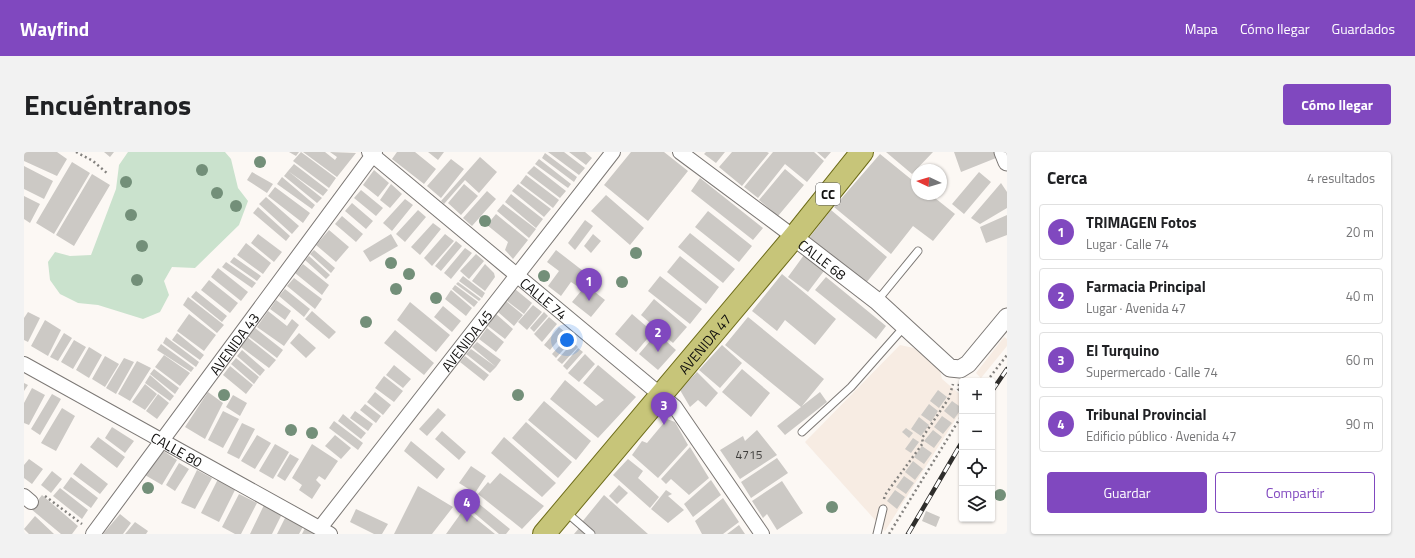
<!DOCTYPE html>
<html lang="es">
<meta charset="utf-8">
<style>
:root{--surface:#fff;--page:#f2f2f2;--text:#202124;--muted:#757577;--line:#e0e0e0;--accent:#8048bf}
body{margin:0;font-family:"Titillium Web",sans-serif;background:var(--page);color:var(--text)}
.controls{position:absolute;right:12px;bottom:12px;display:grid;overflow:hidden;border-radius:4px;box-shadow:0 1px 3px #0004}
.controls button{width:36px;height:36px;display:grid;place-items:center;padding:0;border:0;border-bottom:1px solid var(--line);background:var(--surface);color:var(--text);font:20px sans-serif}
.compass{position:absolute;left:887px;top:12px;width:36px;height:36px;border-radius:50%;background:var(--surface);box-shadow:0 1px 3px #0004;rotate:274deg}
.you{position:absolute;left:543px;top:188px;width:14px;height:14px;margin:-10px;border:3px solid #fff;border-radius:50%;background:#1a73e8;box-shadow:0 0 0 6px #1a73e833}
.badge{display:grid;place-items:center;width:26px;height:26px;border-radius:50%;background:var(--accent);color:#fff;font-size:13px;font-weight:700}
.pin{position:absolute;translate:-50% -33px;filter:drop-shadow(0 1px 2px #0008)}
.pin::after{content:'';position:absolute;top:21px;width:14px;height:12px;background:inherit;clip-path:polygon(0 0,100% 0,50% 100%)}
.list{margin:0;padding:0;list-style:none}
h2{display:flex;justify-content:space-between;align-items:center;height:52px;margin:0;padding:0 16px;font-size:17px}
h2 small{font-size:13px;font-weight:400;color:var(--muted)}
.list li{display:grid;grid-template-columns:26px 1fr auto;gap:12px;align-items:center;box-sizing:border-box;height:56px;margin:0 8px 8px;padding:0 8px;border:1px solid var(--line);border-radius:4px}
.list b{display:block;font-size:15px;white-space:nowrap}
.list p{margin:0;font-size:13px;white-space:nowrap;color:var(--muted)}
.list em{font-size:13px;font-style:normal;color:var(--muted)}
.actions{display:flex;gap:8px;padding:12px 16px}
.actions a{flex:1;padding:9px 0;border:1px solid var(--accent);border-radius:4px;text-align:center;font-size:14px;color:var(--accent)}
.actions .main{background:var(--accent);color:#fff}
.icon{flex:none;width:22px;height:22px;fill:none;stroke:currentColor;stroke-width:2;stroke-linecap:round;stroke-linejoin:round}
.map{position:relative;flex:none;width:983px;height:382px;overflow:hidden;border-radius:4px}
header{display:flex;align-items:center;gap:24px;box-sizing:border-box;height:56px;padding:0 20px;background:var(--accent);color:#fff}
header strong{font-size:19px}
nav{display:flex;gap:22px;margin-inline-start:auto;font-size:14px}
.intro{display:flex;align-items:center;justify-content:space-between;box-sizing:border-box;height:96px;padding:0 24px}
h1{margin:0;font-size:28px}
.button{padding:10px 18px;border-radius:4px;background:var(--accent);color:#fff;font-size:14px;font-weight:700}
main{display:flex;gap:24px;padding:0 24px}
aside{flex:1;background:var(--surface);border-radius:4px;box-shadow:0 1px 3px #0004}
.map>svg:first-child{display:block}
</style>
<header>
<strong>Wayfind</strong>
<nav><a>Mapa</a><a>Cómo llegar</a><a>Guardados</a></nav>
</header>
<div class="intro"><h1>Encuéntranos</h1><a class="button">Cómo llegar</a></div>
<main>
<div class="map">
<svg width="983" height="382" viewBox="0 0 983 382">
<rect width="100%" height="100%" fill="#fcf8f4"/>
<!-- built -->
<path fill="#f7ece3" d="M 980,185 L 983,187 L 983,194 L 957,226 L 952,221 Z
M 876,193 L 890,196 L 916,218 L 918,227 L 938,244 L 938,257 L 861,379 L 781,290 Z"/>
<!-- green -->
<path fill="#cae2cd" d="M 104,0 L 201,0 L 207,7 L 214,36 L 224,49 L 215,73 L 171,116 L 148,115 L 140,129 L 145,143 L 136,160 L 119,167 L 74,153 L 54,151 L 36,142 L 26,128 L 24,110 L 31,100 L 46,104 L 67,103 L 92,37 L 95,13 Z"/>
<!-- building -->
<path fill="#ccc9c5" d="M 0,0 L 33,0 L 43,7 L 33,24 L 0,9 Z
M 80,0 L 90,0 L 86,5 Z
M 265,0 L 275,0 L 272,4 Z
M 277,0 L 312,26 L 305,36 L 269,9 Z
M 279,0 L 301,0 L 311,8 L 313,5 L 306,0 L 332,1 L 313,25 Z
M 373,0 L 391,0 L 412,17 L 400,32 L 368,7 Z
M 404,0 L 420,0 L 414,8 Z
M 524,0 L 540,0 L 561,16 L 555,23 Z
M 545,0 L 561,0 L 568,6 L 562,13 Z
M 607,0 L 640,0 L 664,19 L 624,69 L 580,33 Z
M 682,0 L 701,0 L 692,11 L 680,2 Z
M 708,0 L 743,0 L 745,1 L 718,34 L 695,15 Z
M 749,0 L 790,0 L 800,9 L 783,30 L 761,12 L 734,46 L 720,35 Z
M 793,0 L 807,0 L 801,7 Z
M 862,0 L 909,0 L 888,22 Z
M 930,0 L 970,0 L 972,6 L 937,20 Z
M 521,1 L 553,25 L 550,30 L 518,6 Z
M 856,2 L 893,32 L 893,42 L 906,42 L 931,62 L 909,89 L 889,74 L 867,102 L 810,55 Z
M 456,5 L 473,20 L 455,41 L 441,28 L 420,52 L 417,49 Z
M 427,7 L 440,17 L 417,46 L 403,34 Z
M 515,7 L 547,32 L 544,36 L 511,12 Z
M 48,10 L 66,21 L 30,82 L 12,71 Z
M 270,12 L 304,38 L 299,44 L 264,19 Z
M 0,14 L 29,29 L 20,47 L 0,37 Z
M 510,14 L 542,39 L 536,46 L 503,21 Z
M 761,17 L 780,33 L 754,64 L 735,48 Z
M 350,18 L 365,31 L 354,45 L 339,33 Z
M 264,19 L 298,46 L 293,51 L 260,24 Z
M 228,20 L 249,32 L 243,41 L 223,28 Z
M 955,20 L 967,30 L 940,62 L 928,52 Z
M 68,22 L 86,33 L 50,94 L 32,83 Z
M 502,23 L 535,48 L 529,56 L 496,31 Z
M 258,25 L 291,53 L 288,57 L 253,32 Z
M 676,26 L 739,76 L 729,88 L 667,39 Z
M 977,31 L 983,40 L 983,56 L 956,72 L 947,66 Z
M 367,32 L 378,42 L 366,56 L 356,48 Z
M 440,32 L 454,44 L 437,63 L 424,51 Z
M 494,32 L 527,57 L 520,65 L 488,39 Z
M 251,35 L 286,61 L 279,71 L 244,44 Z
M 337,38 L 359,56 L 352,64 L 330,46 Z
M 463,39 L 472,47 L 448,74 L 439,66 Z
M 487,42 L 519,67 L 512,76 L 481,50 Z
M 582,43 L 620,76 L 606,93 L 567,59 Z
M 0,44 L 16,52 L 6,71 L 0,67 Z
M 242,45 L 275,74 L 268,82 L 235,52 Z
M 381,47 L 389,53 L 368,79 L 359,71 Z
M 328,51 L 349,69 L 342,77 L 321,59 Z
M 479,52 L 512,77 L 505,86 L 473,59 Z
M 234,55 L 266,84 L 262,89 L 229,61 Z
M 394,58 L 402,65 L 381,90 L 372,82 Z
M 807,58 L 863,105 L 842,131 L 785,86 Z
M 684,59 L 728,94 L 715,110 L 671,75 Z
M 472,62 L 504,88 L 489,107 L 481,98 L 484,90 L 463,73 Z
M 983,63 L 983,83 L 962,91 L 956,75 Z
M 318,64 L 339,82 L 332,90 L 311,72 Z
M 561,68 L 569,74 L 551,98 L 544,91 Z
M 409,71 L 417,77 L 396,103 L 387,95 Z
M 305,78 L 325,95 L 312,110 L 292,93 Z
M 666,81 L 711,117 L 699,131 L 654,95 Z
M 234,82 L 258,100 L 250,110 L 227,91 Z
M 367,82 L 374,94 L 346,110 L 339,99 Z
M 421,82 L 430,89 L 408,114 L 400,106 Z
M 569,82 L 577,89 L 567,101 L 560,94 Z
M 432,89 L 438,94 L 417,119 L 411,114 Z
M 222,91 L 247,111 L 239,122 L 213,103 Z
M 441,96 L 448,101 L 427,127 L 420,121 Z
M 290,98 L 311,116 L 307,121 L 286,102 Z
M 532,98 L 563,122 L 553,134 L 547,130 L 537,144 L 524,134 L 535,119 L 523,110 Z
M 452,102 L 460,109 L 445,127 L 436,119 Z
M 780,103 L 800,119 L 784,140 L 764,125 Z
M 285,104 L 306,123 L 302,127 L 281,108 Z
M 656,104 L 695,135 L 682,152 L 643,120 Z
M 210,105 L 237,124 L 233,129 L 206,110 Z
M 202,110 L 232,131 L 228,136 L 198,115 Z
M 279,112 L 305,133 L 298,143 L 271,121 Z
M 461,112 L 470,121 L 471,125 L 461,139 L 448,129 Z
M 194,116 L 224,140 L 217,149 L 187,125 Z
M 758,122 L 812,167 L 791,193 L 761,168 L 753,179 L 728,159 Z
M 439,124 L 461,141 L 458,146 L 435,129 Z
M 636,124 L 678,157 L 666,172 L 624,139 Z
M 802,125 L 862,174 L 852,187 L 791,138 Z
M 270,126 L 298,147 L 291,157 L 263,134 Z
M 185,128 L 214,151 L 206,161 L 177,138 Z
M 434,130 L 457,147 L 455,149 L 432,132 Z
M 431,133 L 454,150 L 450,155 L 428,137 Z
M 562,133 L 581,148 L 567,165 L 548,150 Z
M 261,137 L 286,157 L 280,165 L 255,144 Z
M 491,137 L 508,151 L 500,162 L 483,149 Z
M 427,138 L 448,156 L 442,164 L 421,147 Z
M 172,139 L 203,164 L 198,170 L 167,145 Z
M 164,145 L 200,173 L 193,181 L 159,153 Z
M 630,147 L 663,175 L 649,191 L 617,163 Z
M 252,148 L 267,159 L 261,168 L 246,157 Z
M 482,149 L 499,163 L 490,174 L 474,160 Z
M 386,150 L 426,183 L 412,200 L 373,168 Z
M 509,153 L 518,160 L 503,178 L 494,170 Z
M 419,154 L 437,169 L 428,180 L 410,165 Z
M 244,159 L 263,174 L 268,167 L 275,173 L 260,194 L 233,175 Z
M 288,159 L 312,180 L 305,187 L 281,167 Z
M 4,160 L 16,166 L 4,190 L 0,188 L 0,166 Z
M 520,160 L 524,164 L 510,180 L 506,176 Z
M 165,162 L 192,183 L 180,199 L 153,179 Z
M 472,162 L 489,177 L 481,187 L 464,174 Z
M 608,162 L 629,180 L 612,200 L 591,182 Z
M 525,165 L 533,172 L 518,190 L 510,182 Z
M 724,165 L 800,227 L 778,254 L 796,240 L 803,250 L 761,283 L 753,274 L 777,255 L 701,193 Z
M 21,168 L 37,178 L 24,204 L 7,194 Z
M 535,175 L 541,180 L 526,198 L 520,193 Z
M 231,176 L 259,198 L 253,206 L 224,184 Z
M 463,176 L 480,190 L 472,200 L 455,187 Z
M 371,178 L 410,211 L 400,223 L 360,191 Z
M 40,181 L 48,186 L 34,209 L 26,205 Z
M 153,181 L 180,203 L 176,208 L 148,188 Z
M 275,181 L 292,196 L 282,206 L 266,191 Z
M 633,181 L 652,198 L 634,218 L 615,202 Z
M 544,184 L 548,188 L 532,206 L 528,202 Z
M 142,185 L 175,210 L 172,215 L 139,191 Z
M 223,185 L 252,208 L 245,216 L 217,195 Z
M 50,188 L 62,195 L 49,217 L 37,210 Z
M 453,190 L 477,208 L 472,215 L 448,195 Z
M 549,190 L 554,195 L 538,212 L 533,208 Z
M 137,192 L 170,216 L 167,220 L 133,198 Z
M 698,193 L 718,211 L 696,236 L 675,218 Z
M 65,195 L 78,203 L 65,226 L 52,218 Z
M 554,196 L 559,200 L 543,218 L 539,214 Z
M 447,197 L 472,215 L 466,221 L 442,202 Z
M 218,198 L 241,218 L 236,224 L 213,204 Z
M 561,202 L 571,212 L 555,230 L 544,221 Z
M 140,203 L 166,221 L 156,234 L 131,215 Z
M 81,204 L 95,212 L 81,235 L 68,227 Z
M 441,204 L 465,223 L 460,229 L 436,210 Z
M 100,206 L 110,210 L 92,242 L 82,236 Z
M 212,206 L 235,225 L 230,232 L 207,212 Z
M 113,209 L 127,216 L 106,249 L 94,242 Z
M 370,213 L 387,227 L 379,236 L 362,223 Z
M 574,213 L 612,245 L 574,286 L 526,247 L 541,228 L 572,254 L 580,248 L 559,231 Z
M 206,214 L 229,233 L 222,242 L 199,223 Z
M 130,217 L 155,236 L 151,242 L 126,222 Z
M 718,217 L 746,241 L 727,265 L 698,240 Z
M 673,220 L 694,241 L 682,255 L 674,248 L 666,255 L 656,238 Z
M 126,223 L 150,244 L 146,249 L 121,231 Z
M 360,224 L 379,239 L 370,250 L 351,236 Z
M 0,231 L 4,233 L 0,239 Z
M 121,232 L 133,242 L 121,258 L 108,250 Z
M 8,236 L 21,243 L 5,273 L 0,271 L 0,251 Z
M 914,238 L 923,245 L 915,256 L 906,249 Z
M 184,240 L 199,251 L 181,287 L 161,275 Z
M 351,240 L 367,253 L 359,263 L 343,250 Z
M 28,242 L 37,247 L 16,283 L 7,277 Z
M 134,242 L 145,251 L 133,267 L 122,259 Z
M 209,243 L 223,251 L 216,264 L 202,255 Z
M 520,249 L 567,289 L 552,308 L 504,268 Z
M 928,249 L 938,256 L 930,267 L 920,259 Z
M 341,252 L 357,264 L 352,271 L 336,258 Z
M 905,252 L 914,259 L 907,270 L 897,263 Z
M 38,256 L 51,264 L 32,299 L 17,291 Z
M 414,256 L 422,263 L 403,284 L 395,277 Z
M 199,259 L 215,267 L 199,296 L 184,288 Z
M 331,259 L 349,272 L 344,279 L 326,266 Z
M 319,262 L 342,281 L 337,287 L 314,269 Z
M 918,264 L 928,271 L 919,282 L 910,275 Z
M 895,265 L 905,273 L 897,284 L 887,277 Z
M 643,267 L 651,270 L 664,293 L 634,326 L 608,303 L 618,289 L 623,291 Z
M 310,269 L 339,291 L 334,298 L 305,276 Z
M 502,270 L 548,310 L 534,326 L 488,286 Z
M 218,271 L 231,277 L 215,307 L 203,301 Z
M 88,275 L 110,289 L 101,301 L 81,286 Z
M 882,276 L 889,281 L 885,286 L 878,280 Z
M 733,278 L 753,303 L 716,327 L 696,298 L 719,284 L 721,289 Z
M 909,278 L 918,285 L 910,296 L 900,289 Z
M 418,279 L 442,300 L 435,308 L 411,287 Z
M 233,283 L 247,291 L 231,317 L 217,309 Z
M 311,283 L 327,296 L 317,307 L 301,294 Z
M 74,285 L 101,305 L 93,316 L 66,295 Z
M 480,285 L 532,331 L 518,345 L 467,301 Z
M 889,286 L 895,290 L 887,301 L 881,297 Z
M 387,289 L 421,317 L 413,327 L 380,299 Z
M 251,292 L 265,300 L 249,327 L 235,319 Z
M 288,292 L 314,309 L 301,328 L 295,324 L 292,328 L 297,333 L 288,347 L 275,338 L 278,333 L 268,326 Z
M 898,294 L 908,301 L 900,312 L 890,305 Z
M 666,295 L 685,326 L 665,343 L 647,327 L 642,332 L 637,327 Z
M 138,298 L 153,308 L 138,333 L 121,323 Z
M 266,302 L 275,307 L 261,329 L 253,324 Z
M 753,306 L 764,321 L 727,346 L 717,330 Z
M 5,307 L 19,317 L 8,332 L 0,326 L 0,313 Z
M 604,307 L 619,319 L 614,326 L 635,345 L 626,356 L 589,323 Z
M 889,309 L 899,317 L 891,328 L 881,320 Z
M 57,311 L 84,332 L 76,342 L 49,322 Z
M 155,311 L 165,317 L 151,339 L 142,333 Z
M 447,314 L 462,324 L 451,341 L 435,331 Z
M 173,318 L 188,326 L 171,357 L 157,351 Z
M 28,319 L 38,327 L 27,341 L 17,333 Z
M 476,321 L 520,354 L 498,377 L 454,342 L 464,330 L 466,332 Z
M 880,324 L 890,331 L 882,342 L 872,335 Z
M 47,325 L 74,346 L 67,356 L 39,336 Z
M 194,327 L 212,336 L 195,370 L 177,361 Z
M 687,328 L 697,343 L 669,365 L 660,352 Z
M 758,329 L 779,361 L 753,378 L 743,362 L 739,366 L 728,349 Z
M 595,333 L 604,341 L 593,352 L 585,344 Z
M 394,334 L 429,355 L 408,382 L 370,382 Z
M 36,336 L 64,358 L 58,367 L 29,344 Z
M 642,338 L 648,342 L 644,344 L 660,358 L 644,371 L 627,357 Z
M 871,338 L 881,345 L 873,357 L 863,349 Z
M 215,342 L 233,351 L 217,382 L 211,382 L 198,375 Z
M 18,343 L 54,374 L 48,382 L 37,382 L 7,357 Z
M 580,343 L 624,382 L 572,382 L 558,370 Z
M 699,346 L 715,370 L 699,382 L 678,382 L 671,369 Z
M 449,347 L 486,377 L 482,382 L 475,382 L 443,355 Z
M 241,351 L 259,360 L 248,382 L 226,382 Z
M 332,357 L 364,372 L 358,382 L 350,382 L 326,370 Z
M 440,357 L 471,382 L 422,382 Z
M 902,359 L 916,365 L 912,375 L 898,369 Z
M 96,362 L 107,371 L 99,382 L 79,382 Z
M 263,362 L 281,371 L 275,382 L 253,382 Z
M 11,364 L 30,382 L 5,382 L 0,377 Z
M 111,370 L 124,379 L 122,382 L 101,382 Z
M 715,373 L 721,382 L 703,382 Z
M 282,374 L 294,382 L 278,382 Z
M 556,375 L 564,382 L 550,382 Z"/>
<g fill="none" stroke-linecap="round" stroke-linejoin="round">
<defs>
<path id="service" d="M 853,149 L 894,99
M 778,280 L 827,235 L 880,175
M 542,360 L 567,382
M 853,382 L 859,357"/>
<g id="minor">
<path id="s1" d="M 345,0 L 651,255 L 738,382"/>
<path d="M 656,0 L 770,85"/>
<path id="s2" d="M 0,212 L 306,382"/>
<path d="M 0,344 L 7,350"/>
<path id="s3" d="M 296,376 L 589,0"/>
<path id="s4" d="M 69,382 L 351,0"/>
</g>
<g id="tertiary">
<path d="M 979,0 L 983,10"/>
<path id="s5" d="M 770,85 L 853,149 L 926,216 L 936,217 L 944,212 L 983,165"/>
</g>
<g id="primary">
<path id="s6" d="M 520,382 L 770,85 L 838,0"/>
</g>
</defs>
<!-- service casing -->
<use href="#service" stroke="#7c7875" stroke-width="9"/>
<!-- minor casing -->
<use href="#minor" stroke="#7c7875" stroke-width="16"/>
<!-- tertiary casing -->
<use href="#tertiary" stroke="#7c7875" stroke-width="19"/>
<!-- primary casing -->
<use href="#primary" stroke="#6e6c19" stroke-width="24"/>
<!-- path -->
<path stroke="#84827f" stroke-width="2.5" stroke-dasharray="2 3" stroke-linecap="butt" d="M 52,0 L 69,9 L 84,22
M 963,229 L 983,203
M 935,232 L 934,237 L 938,240
M 21,344 L 58,372
M 860,347 L 861,343 L 899,291 L 898,286 L 925,246 L 929,232
M 865,382 L 938,263"/>
<!-- service -->
<use href="#service" stroke="#fff" stroke-width="7"/>
<!-- minor -->
<use href="#minor" stroke="#fff" stroke-width="14"/>
<!-- tertiary -->
<use href="#tertiary" stroke="#fff" stroke-width="17"/>
<!-- primary -->
<use href="#primary" stroke="#c7c579" stroke-width="22"/>
<defs>
<path id="rail" d="M 968,239 L 983,217
M 884,382 L 938,290"/>
</defs>
<!-- rail casing -->
<use href="#rail" stroke="#2f2e2c" stroke-width="4.5"/>
<!-- rail -->
<use href="#rail" stroke="#fff" stroke-width="3" stroke-dasharray="9" stroke-linecap="butt"/>
</g>
<!-- trees -->
<g fill="#738f79">
<circle cx="236" cy="10" r="6"/>
<circle cx="178" cy="18" r="6"/>
<circle cx="102" cy="30" r="6"/>
<circle cx="193" cy="41" r="6"/>
<circle cx="212" cy="54" r="6"/>
<circle cx="107" cy="63" r="6"/>
<circle cx="461" cy="69" r="6"/>
<circle cx="118" cy="94" r="6"/>
<circle cx="612" cy="101" r="6"/>
<circle cx="367" cy="111" r="6"/>
<circle cx="385" cy="122" r="6"/>
<circle cx="520" cy="124" r="6"/>
<circle cx="113" cy="128" r="6"/>
<circle cx="598" cy="130" r="6"/>
<circle cx="372" cy="137" r="6"/>
<circle cx="412" cy="146" r="6"/>
<circle cx="342" cy="170" r="6"/>
<circle cx="200" cy="243" r="6"/>
<circle cx="494" cy="243" r="6"/>
<circle cx="267" cy="278" r="6"/>
<circle cx="288" cy="281" r="6"/>
<circle cx="124" cy="336" r="6"/>
<circle cx="976" cy="343" r="6"/>
<circle cx="808" cy="355" r="6"/>
</g>
<g text-anchor="middle" dominant-baseline="central" stroke-width="3.5" stroke-linejoin="round" paint-order="stroke">
<!-- number labels -->
<g font-size="12" fill="#3e3d3b">
<text x="725" y="302">4715</text>
</g>
<!-- shield labels -->
<rect fill="#fff" stroke="#575656" stroke-width="1" x="792" y="31" width="24" height="22" rx="3"/>
<g font-size="13" font-weight="bold" fill="#0f0e0d">
<text x="804" y="42">CC</text>
</g>
<!-- street labels -->
<g font-size="14" fill="#0f0e0d" stroke="#fff">
<text stroke="none"><textPath href="#s5" startOffset="36">CALLE 68</textPath></text>
<text stroke="none"><textPath href="#s1" startOffset="228">CALLE 74</textPath></text>
<text stroke="none"><textPath href="#s3" startOffset="238">AVENIDA 45</textPath></text>
<text stroke="none"><textPath href="#s4" startOffset="237">AVENIDA 43</textPath></text>
<text stroke="none"><textPath href="#s6" startOffset="249">AVENIDA 47</textPath></text>
<text stroke="none"><textPath href="#s2" startOffset="175">CALLE 80</textPath></text>
</g>
</g>
</svg>
<div class="controls">
<button>+</button>
<button>−</button>
<button><svg class="icon" aria-label="locate" viewBox="0 0 24 24"><circle cx="12" cy="12" r="6"/><path d="M12 2v4M12 18v4M2 12h4M18 12h4"/></svg></button>
<button><svg class="icon" aria-label="layers" viewBox="0 0 24 24"><path d="M12 4l9 5-9 5-9-5zM3 14l9 5 9-5"/></svg></button>
</div>
<svg class="compass" viewBox="-18 -18 36 36"><path d="M0-13l5 13h-10z" fill="#e53935"/><path d="M0 13l5-13h-10z" fill="#757577"/></svg>
<div class="you"></div>
<div class="pin badge" style="left:565px;top:149px">1</div>
<div class="pin badge" style="left:634px;top:200px">2</div>
<div class="pin badge" style="left:640px;top:273px">3</div>
<div class="pin badge" style="left:443px;top:370px">4</div>
</div>
<aside>
<h2>Cerca<small>4 resultados</small></h2>
<ul class="list">
<li><span class="badge">1</span><div><b>TRIMAGEN Fotos</b><p>Lugar · Calle 74</p></div><em>20 m</em></li>
<li><span class="badge">2</span><div><b>Farmacia Principal</b><p>Lugar · Avenida 47</p></div><em>40 m</em></li>
<li><span class="badge">3</span><div><b>El Turquino</b><p>Supermercado · Calle 74</p></div><em>60 m</em></li>
<li><span class="badge">4</span><div><b>Tribunal Provincial</b><p>Edificio público · Avenida 47</p></div><em>90 m</em></li>
</ul>
<div class="actions"><a class="main">Guardar</a><a>Compartir</a></div>
</aside>
</main>
